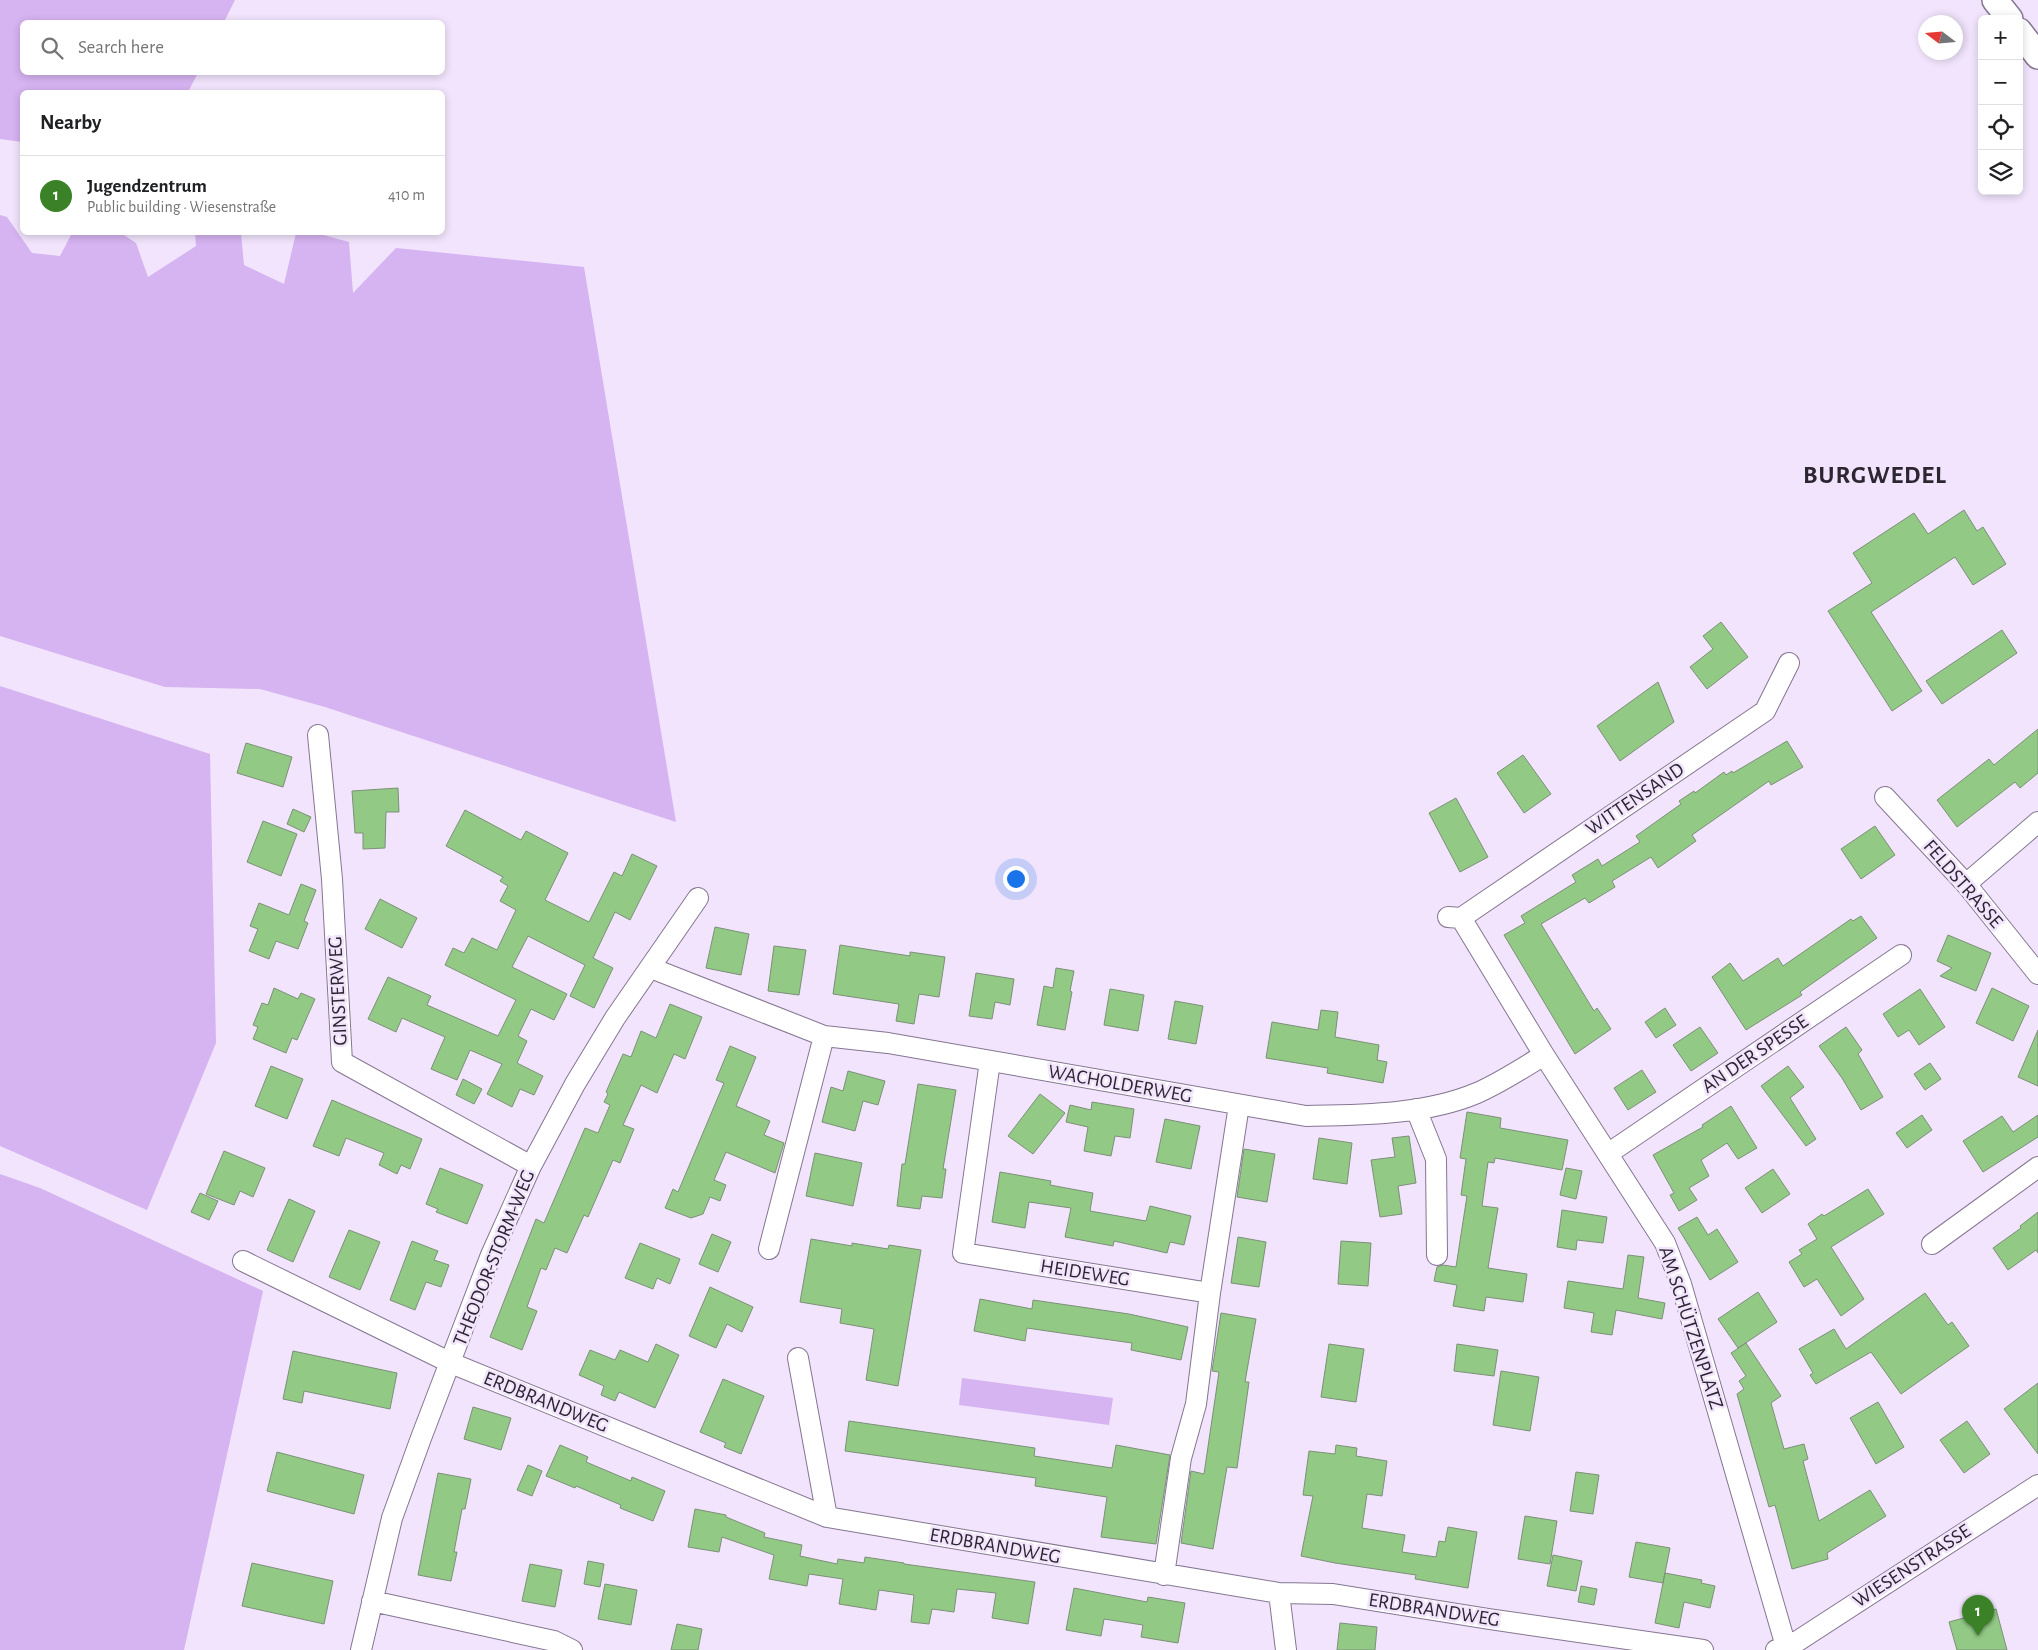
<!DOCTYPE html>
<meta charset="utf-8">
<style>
:root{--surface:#fff;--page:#f6f6f6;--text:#202124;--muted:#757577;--line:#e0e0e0;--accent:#3a8127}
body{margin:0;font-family:"Alegreya Sans",sans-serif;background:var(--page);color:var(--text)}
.controls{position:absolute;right:15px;top:15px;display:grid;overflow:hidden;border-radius:8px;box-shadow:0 2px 8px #0003}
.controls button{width:45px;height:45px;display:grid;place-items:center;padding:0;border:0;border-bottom:1px solid var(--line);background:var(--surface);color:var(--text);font:25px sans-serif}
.compass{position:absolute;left:1918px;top:15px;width:45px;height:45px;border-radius:50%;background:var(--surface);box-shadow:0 2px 8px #0003;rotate:286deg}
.you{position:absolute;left:1015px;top:878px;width:18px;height:18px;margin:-12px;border:4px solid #fff;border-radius:50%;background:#1a73e8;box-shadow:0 0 0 8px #1a73e833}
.badge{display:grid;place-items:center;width:32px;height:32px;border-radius:50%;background:var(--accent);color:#fff;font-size:16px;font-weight:700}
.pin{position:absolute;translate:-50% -41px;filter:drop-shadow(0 1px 2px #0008)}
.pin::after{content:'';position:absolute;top:26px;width:18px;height:15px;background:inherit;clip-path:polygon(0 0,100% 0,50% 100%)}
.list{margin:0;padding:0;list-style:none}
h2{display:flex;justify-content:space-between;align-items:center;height:65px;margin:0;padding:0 20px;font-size:21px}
h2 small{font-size:16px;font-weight:400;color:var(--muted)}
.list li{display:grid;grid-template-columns:32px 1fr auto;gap:15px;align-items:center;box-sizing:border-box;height:80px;padding:0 20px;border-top:1px solid var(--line)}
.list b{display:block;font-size:19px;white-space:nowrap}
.list p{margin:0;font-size:16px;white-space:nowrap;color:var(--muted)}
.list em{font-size:16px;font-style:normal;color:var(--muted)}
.icon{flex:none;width:28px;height:28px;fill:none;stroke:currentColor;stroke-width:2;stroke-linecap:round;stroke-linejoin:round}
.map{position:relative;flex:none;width:2038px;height:1650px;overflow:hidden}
.search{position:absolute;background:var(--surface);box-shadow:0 2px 8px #0003;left:20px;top:20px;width:425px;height:55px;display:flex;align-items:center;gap:12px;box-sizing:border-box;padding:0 18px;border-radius:8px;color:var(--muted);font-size:19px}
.panel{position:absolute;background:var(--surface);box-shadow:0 2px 8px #0003;left:20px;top:90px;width:425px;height:145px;border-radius:8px}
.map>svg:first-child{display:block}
</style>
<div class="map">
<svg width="2038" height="1650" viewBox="0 0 2038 1650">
<rect width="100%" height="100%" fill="#f1e4fc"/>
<!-- green -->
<path fill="#d6b3f1" d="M 0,0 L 235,0 L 224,22 L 22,22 L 22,72 L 198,73 L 188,92 L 22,92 L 22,142 L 0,139 Z
M 0,215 L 7,217 L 32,253 L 60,256 L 72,233 L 121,233 L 136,243 L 148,277 L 196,246 L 195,232 L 241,233 L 244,265 L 284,284 L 296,233 L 316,233 L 349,242 L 353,293 L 396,248 L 584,267 L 676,822 L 325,707 L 260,689 L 165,687 L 0,636 Z
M 0,686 L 210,754 L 216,1043 L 147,1210 L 0,1146 Z
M 0,1174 L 40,1188 L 263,1291 L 184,1650 L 0,1650 Z
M 962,1378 L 1113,1398 L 1109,1425 L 959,1405 Z"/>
<!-- building -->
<path fill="#92c985" stroke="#7c9078" d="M 1964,510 L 1977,531 L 1983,527 L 2006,564 L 1973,585 L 1955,557 L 1871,612 L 1922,691 L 1892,711 L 1828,611 L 1872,583 L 1853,553 L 1914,513 L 1928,534 Z
M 1721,622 L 1748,657 L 1707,689 L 1690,667 L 1713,649 L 1703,636 Z
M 2002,630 L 2017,653 L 1942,704 L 1926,681 Z
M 1658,682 L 1674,722 L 1620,761 L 1597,726 Z
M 2038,729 L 2038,773 L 2020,788 L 2015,782 L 1957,827 L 1937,800 L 1989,759 L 1994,765 Z
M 1787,741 L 1803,767 L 1771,785 L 1769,781 L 1692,835 L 1696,841 L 1658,868 L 1651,857 L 1612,881 L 1615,887 L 1589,903 L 1585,898 L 1541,924 L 1594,1011 L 1597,1008 L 1611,1029 L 1575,1054 L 1504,935 L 1525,923 L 1521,916 L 1576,882 L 1572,875 L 1598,859 L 1602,866 L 1640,842 L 1636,836 L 1681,804 L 1679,801 L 1694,791 L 1695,793 L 1724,772 L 1726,775 L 1732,771 L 1733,773 Z
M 246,743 L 292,757 L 283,787 L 237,773 Z
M 1523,755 L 1551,794 L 1524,813 L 1497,773 Z
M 398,788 L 399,812 L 386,812 L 385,848 L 363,849 L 363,833 L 355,833 L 352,791 Z
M 1456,798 L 1488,857 L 1460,872 L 1429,813 Z
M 293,809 L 311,817 L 304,832 L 287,824 Z
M 465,810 L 521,840 L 526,831 L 568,853 L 545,900 L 589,922 L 614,872 L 622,876 L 632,854 L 657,866 L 630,920 L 615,912 L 593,958 L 613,968 L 594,1008 L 570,996 L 585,965 L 528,936 L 512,967 L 567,994 L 554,1020 L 531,1009 L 518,1036 L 527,1041 L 517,1063 L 543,1076 L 534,1095 L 520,1089 L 512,1107 L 487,1094 L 502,1064 L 470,1050 L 457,1080 L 431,1069 L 445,1037 L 402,1018 L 396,1032 L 368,1019 L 388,977 L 431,996 L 427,1005 L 498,1036 L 516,1000 L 445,965 L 453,948 L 464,953 L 472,938 L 497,950 L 516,910 L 500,901 L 508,886 L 500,881 L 503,877 L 446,846 Z
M 263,821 L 297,834 L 281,876 L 247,862 Z
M 1875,826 L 1895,855 L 1861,879 L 1841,849 Z
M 301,884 L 316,890 L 304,921 L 308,923 L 298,949 L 276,941 L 269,959 L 249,951 L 258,929 L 250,926 L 259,903 L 289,915 Z
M 380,899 L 417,918 L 402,948 L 365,929 Z
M 1861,916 L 1877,938 L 1800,992 L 1802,995 L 1746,1030 L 1712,977 L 1730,963 L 1743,981 L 1778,958 L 1783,966 L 1851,919 L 1853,921 Z
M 715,927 L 749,934 L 741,975 L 706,968 Z
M 1948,935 L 1991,953 L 1976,991 L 1940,976 L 1952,968 L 1937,961 Z
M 840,945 L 910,956 L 910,952 L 945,957 L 939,997 L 919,994 L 914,1024 L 896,1021 L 899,1004 L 833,994 Z
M 774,946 L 806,950 L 799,995 L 768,991 Z
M 1056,968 L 1074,971 L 1070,991 L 1072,992 L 1065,1030 L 1037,1025 L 1044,986 L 1053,988 Z
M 976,973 L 1014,979 L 1010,1005 L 995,1002 L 992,1019 L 969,1016 Z
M 274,988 L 298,999 L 301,993 L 315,999 L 297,1040 L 292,1038 L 286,1053 L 253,1039 L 258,1027 L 253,1025 L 262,1003 L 268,1005 Z
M 1992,988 L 2029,1006 L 2013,1041 L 1976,1023 Z
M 1110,989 L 1144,995 L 1138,1031 L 1104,1025 Z
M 1920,989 L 1945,1027 L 1919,1045 L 1909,1030 L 1898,1037 L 1883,1014 Z
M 1175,1001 L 1203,1006 L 1196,1044 L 1168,1039 Z
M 670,1004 L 702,1017 L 685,1059 L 674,1054 L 657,1093 L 641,1085 L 623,1125 L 634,1129 L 620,1163 L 613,1160 L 588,1217 L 584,1215 L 567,1253 L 555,1248 L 546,1270 L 541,1268 L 527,1307 L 537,1311 L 522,1350 L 490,1337 L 536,1219 L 544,1223 L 585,1128 L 598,1133 L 610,1105 L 604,1102 L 608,1094 L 606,1092 L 623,1054 L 631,1057 L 641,1031 L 656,1038 Z
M 1665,1008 L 1676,1025 L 1656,1038 L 1645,1022 Z
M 1321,1010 L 1338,1012 L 1335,1037 L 1379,1045 L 1377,1060 L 1387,1062 L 1383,1083 L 1327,1073 L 1328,1068 L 1266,1058 L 1272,1022 L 1318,1030 Z
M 1700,1027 L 1718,1053 L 1691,1071 L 1673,1045 Z
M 1846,1027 L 1862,1050 L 1858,1054 L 1883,1097 L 1861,1110 L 1842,1078 L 1819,1046 Z
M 2038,1030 L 2038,1086 L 2018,1077 Z
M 730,1046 L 756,1057 L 736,1106 L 770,1121 L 764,1135 L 784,1143 L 775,1173 L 726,1152 L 714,1180 L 726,1185 L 720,1201 L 710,1197 L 703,1214 L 691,1218 L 665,1208 L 673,1189 L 678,1192 L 724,1083 L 716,1080 Z
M 1930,1063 L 1941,1079 L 1925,1090 L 1914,1074 Z
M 271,1066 L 303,1079 L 287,1119 L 255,1106 Z
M 1788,1066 L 1804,1087 L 1790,1098 L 1816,1139 L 1806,1146 L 1761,1086 Z
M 1642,1070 L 1656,1092 L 1628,1110 L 1614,1088 Z
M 848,1071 L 885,1081 L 878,1105 L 863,1101 L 855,1131 L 822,1122 L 831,1087 L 843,1091 Z
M 463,1079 L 482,1089 L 474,1104 L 456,1095 Z
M 918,1084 L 956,1090 L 943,1169 L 946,1169 L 942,1198 L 922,1196 L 920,1209 L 897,1206 L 902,1164 L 905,1164 Z
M 1040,1094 L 1065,1113 L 1033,1154 L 1008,1136 Z
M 332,1100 L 422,1139 L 410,1169 L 401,1165 L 397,1174 L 379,1165 L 384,1153 L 346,1138 L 339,1156 L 313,1146 Z
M 1092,1102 L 1134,1109 L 1130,1138 L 1115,1136 L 1111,1156 L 1084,1151 L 1088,1127 L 1066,1122 L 1070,1105 L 1091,1110 Z
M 1731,1106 L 1757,1148 L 1738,1159 L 1727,1143 L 1701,1160 L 1709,1176 L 1689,1188 L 1697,1200 L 1679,1211 L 1670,1195 L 1674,1193 L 1653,1155 L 1703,1127 L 1702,1125 Z
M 1467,1112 L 1501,1118 L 1500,1128 L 1568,1140 L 1562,1170 L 1495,1158 L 1494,1163 L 1488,1162 L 1482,1206 L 1498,1208 L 1488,1268 L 1527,1274 L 1523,1302 L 1486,1297 L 1484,1311 L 1453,1306 L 1457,1285 L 1434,1281 L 1437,1267 L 1443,1265 L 1456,1267 L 1467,1196 L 1461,1195 L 1466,1159 L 1460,1158 Z
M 1922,1115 L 1932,1130 L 1907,1148 L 1896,1133 Z
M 2038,1115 L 2038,1137 L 1983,1172 L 1963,1141 L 2002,1116 L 2013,1132 Z
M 1165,1119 L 1200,1126 L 1191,1169 L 1156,1162 Z
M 1409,1136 L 1416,1183 L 1398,1186 L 1402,1214 L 1380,1217 L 1371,1160 L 1395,1157 L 1392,1138 Z
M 1319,1138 L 1352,1143 L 1347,1184 L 1313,1179 Z
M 1244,1149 L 1275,1154 L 1267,1202 L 1237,1197 Z
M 224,1151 L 265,1168 L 253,1197 L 240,1191 L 234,1205 L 206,1194 Z
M 815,1153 L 862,1163 L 853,1206 L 806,1196 Z
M 440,1168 L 483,1185 L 467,1224 L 436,1212 L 438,1209 L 426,1204 Z
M 1566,1168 L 1582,1171 L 1576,1199 L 1560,1195 Z
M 1773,1169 L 1790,1194 L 1762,1213 L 1745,1188 Z
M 1000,1172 L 1051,1181 L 1050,1185 L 1093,1193 L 1090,1211 L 1146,1221 L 1150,1206 L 1191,1216 L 1184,1245 L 1170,1242 L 1167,1253 L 1114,1241 L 1113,1246 L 1065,1237 L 1071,1208 L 1029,1202 L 1025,1228 L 992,1222 Z
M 1868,1189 L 1884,1214 L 1831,1247 L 1864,1299 L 1841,1316 L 1817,1279 L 1804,1287 L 1789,1262 L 1802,1254 L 1799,1250 L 1817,1239 L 1808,1224 L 1822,1214 L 1824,1216 Z
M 200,1193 L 218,1201 L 209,1220 L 191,1212 Z
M 289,1199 L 315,1211 L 293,1262 L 267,1250 Z
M 1562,1210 L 1607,1217 L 1603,1243 L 1577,1240 L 1576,1250 L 1557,1247 Z
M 2038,1212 L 2038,1253 L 2036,1250 L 2008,1270 L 1993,1248 L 2021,1228 L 2020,1226 Z
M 1697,1217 L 1708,1235 L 1717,1229 L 1738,1262 L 1710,1280 L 1678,1228 Z
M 349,1230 L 380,1242 L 360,1290 L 329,1277 Z
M 712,1234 L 731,1242 L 718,1272 L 699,1264 Z
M 1238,1237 L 1266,1242 L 1259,1287 L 1231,1283 Z
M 811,1239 L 852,1246 L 852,1243 L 888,1249 L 889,1245 L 921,1250 L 898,1386 L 866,1380 L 874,1329 L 840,1323 L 842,1309 L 800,1302 Z
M 412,1241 L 438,1251 L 434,1260 L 449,1265 L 441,1287 L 426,1282 L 415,1310 L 390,1300 Z
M 1341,1241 L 1371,1243 L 1368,1286 L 1338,1284 Z
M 640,1243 L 680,1259 L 670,1284 L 657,1278 L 653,1289 L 625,1278 Z
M 1628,1255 L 1644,1257 L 1638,1298 L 1665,1303 L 1662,1319 L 1616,1310 L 1612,1335 L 1591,1332 L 1594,1313 L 1564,1308 L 1568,1281 L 1623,1289 Z
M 710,1287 L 753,1307 L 742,1332 L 727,1324 L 716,1348 L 689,1336 Z
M 1758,1292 L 1777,1322 L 1738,1348 L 1718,1319 Z
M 1925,1293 L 1948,1325 L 1952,1322 L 1969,1346 L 1901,1394 L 1871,1352 L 1816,1384 L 1810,1375 L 1813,1373 L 1799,1349 L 1834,1329 L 1846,1349 Z
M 980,1299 L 1032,1309 L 1033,1300 L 1129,1314 L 1188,1327 L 1181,1360 L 1131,1350 L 1132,1343 L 1061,1333 L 1027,1328 L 1025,1341 L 974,1331 Z
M 1221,1313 L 1256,1319 L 1245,1382 L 1249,1382 L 1237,1468 L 1227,1467 L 1213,1549 L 1181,1543 L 1191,1471 L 1204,1474 L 1219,1372 L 1212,1371 Z
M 1746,1343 L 1781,1396 L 1771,1403 L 1784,1449 L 1804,1444 L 1808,1459 L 1803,1461 L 1819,1521 L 1870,1490 L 1886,1516 L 1827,1553 L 1828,1559 L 1792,1569 L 1775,1505 L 1769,1507 L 1737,1394 L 1744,1389 L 1739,1381 L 1746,1376 L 1731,1353 Z
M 656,1344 L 679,1355 L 655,1408 L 619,1392 L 615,1401 L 601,1395 L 604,1386 L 579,1375 L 590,1350 L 615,1360 L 620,1350 L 648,1362 Z
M 1329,1344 L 1364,1349 L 1356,1402 L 1321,1397 Z
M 1457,1344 L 1498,1350 L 1494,1376 L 1454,1371 Z
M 293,1351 L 397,1373 L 390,1409 L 304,1391 L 302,1403 L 283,1399 Z
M 1501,1371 L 1539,1377 L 1530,1431 L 1493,1425 Z
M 723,1379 L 764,1396 L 741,1454 L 724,1447 L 726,1443 L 700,1432 Z
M 2038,1383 L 2038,1454 L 2004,1409 Z
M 1878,1402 L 1904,1447 L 1876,1464 L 1850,1418 Z
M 473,1407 L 511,1418 L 501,1450 L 464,1439 Z
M 849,1421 L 1035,1448 L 1034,1456 L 1112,1468 L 1116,1445 L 1170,1455 L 1156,1544 L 1101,1537 L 1107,1497 L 1035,1486 L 1036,1478 L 845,1451 Z
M 1967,1421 L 1990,1454 L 1964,1473 L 1940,1440 Z
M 560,1445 L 588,1457 L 586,1462 L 631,1481 L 632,1477 L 665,1491 L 653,1521 L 620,1508 L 621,1505 L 576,1486 L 575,1488 L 546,1476 Z
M 1336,1445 L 1357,1448 L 1356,1456 L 1387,1461 L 1382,1496 L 1367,1494 L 1362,1528 L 1405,1535 L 1402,1552 L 1436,1557 L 1439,1541 L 1445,1542 L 1448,1527 L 1477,1532 L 1468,1588 L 1415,1579 L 1416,1575 L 1335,1563 L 1301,1556 L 1313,1496 L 1303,1495 L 1309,1451 L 1335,1454 Z
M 277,1452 L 364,1475 L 354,1514 L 267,1491 Z
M 528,1465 L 542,1471 L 532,1496 L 517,1490 Z
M 1576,1472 L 1599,1475 L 1593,1514 L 1570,1511 Z
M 438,1473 L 471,1479 L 465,1509 L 462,1509 L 454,1552 L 457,1552 L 451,1581 L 418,1575 Z
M 695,1509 L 726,1515 L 726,1517 L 765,1533 L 764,1537 L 802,1545 L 800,1556 L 837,1564 L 838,1559 L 864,1563 L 865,1557 L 904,1563 L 904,1564 L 1035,1582 L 1028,1624 L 992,1618 L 996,1593 L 957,1589 L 954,1612 L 932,1609 L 929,1624 L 911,1622 L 914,1595 L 879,1590 L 876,1610 L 839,1604 L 843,1579 L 809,1574 L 807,1586 L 769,1579 L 774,1555 L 722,1537 L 719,1552 L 688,1547 Z
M 1525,1516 L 1557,1521 L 1550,1564 L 1518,1559 Z
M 1636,1542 L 1670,1548 L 1663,1583 L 1629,1577 Z
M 1553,1555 L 1582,1561 L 1576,1591 L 1547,1586 Z
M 588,1561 L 604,1564 L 600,1587 L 584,1584 Z
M 252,1563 L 333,1581 L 324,1624 L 242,1606 Z
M 530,1564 L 562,1570 L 555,1607 L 522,1601 Z
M 1665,1573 L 1702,1580 L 1701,1583 L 1715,1586 L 1710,1608 L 1684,1602 L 1679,1628 L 1655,1623 Z
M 605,1584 L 637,1590 L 631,1625 L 598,1619 Z
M 1581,1586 L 1597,1589 L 1594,1605 L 1578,1602 Z
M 1074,1588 L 1147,1602 L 1148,1597 L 1185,1603 L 1178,1643 L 1141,1637 L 1143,1625 L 1104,1619 L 1101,1636 L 1066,1630 Z
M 1996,1609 L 2007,1650 L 1957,1650 L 1949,1622 Z
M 1340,1623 L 1377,1627 L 1375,1650 L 1337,1650 Z
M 677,1624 L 702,1629 L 698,1650 L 671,1650 Z"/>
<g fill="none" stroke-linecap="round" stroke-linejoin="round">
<defs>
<path id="minor" d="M 318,735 L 332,879 L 342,1062 L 531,1166
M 1885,797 L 1966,884 L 2038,974
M 1966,884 L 2038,822
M 1448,917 L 1461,918 L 1544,1055 L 1665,1243 L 1681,1284 L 1787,1650
M 1461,918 L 1765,711 L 1789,663
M 651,968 L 824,1036 L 888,1043 L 1306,1116 C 1361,1115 1425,1115 1477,1093 C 1500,1083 1523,1068 1544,1055
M 990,1061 L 963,1253 L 1210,1293 L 1239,1105
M 1416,1109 L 1436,1159 L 1437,1255
M 1609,1153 L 1901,955
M 1932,1244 L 2038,1167
M 769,1249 L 824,1036
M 243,1261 L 451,1363 L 827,1517 L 1279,1593 L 1333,1594 L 1489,1619 L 1703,1650
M 798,1358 L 827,1517
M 1164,1575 L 1181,1458 L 1196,1404 L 1210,1293
M 1279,1593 L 1286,1650
M 372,1601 L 554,1641 L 572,1650
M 361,1650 L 392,1518 L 421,1438 L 491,1255 L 531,1166 L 575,1084 L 615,1018 L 698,898
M 1776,1650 L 1787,1648 L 2038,1485"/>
<path id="tertiary" d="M 1995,0 L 2010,19
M 2019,31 L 2038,56"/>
</defs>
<!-- minor casing -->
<use href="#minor" stroke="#857691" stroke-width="22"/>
<!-- tertiary casing -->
<use href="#tertiary" stroke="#857691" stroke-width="28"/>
<!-- minor -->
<use href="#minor" stroke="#fff" stroke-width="20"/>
<!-- tertiary -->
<use href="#tertiary" stroke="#fff" stroke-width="25"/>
</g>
<g text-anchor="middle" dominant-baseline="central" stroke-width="5" stroke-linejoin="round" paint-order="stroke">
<!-- street labels -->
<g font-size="20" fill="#2c2631" stroke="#f1e4fc">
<text transform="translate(1635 799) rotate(-34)">WITTENSAND</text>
<text transform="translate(1963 884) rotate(49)">FELDSTRASSE</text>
<text transform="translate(338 991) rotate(-93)">GINSTERWEG</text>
<text transform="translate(1755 1054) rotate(-34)">AN DER SPESSE</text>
<text transform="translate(1120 1084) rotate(10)">WACHOLDERWEG</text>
<text transform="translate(494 1258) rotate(-68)">THEODOR-STORM-WEG</text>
<text transform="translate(1085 1273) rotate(9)">HEIDEWEG</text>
<text transform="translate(1691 1328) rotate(72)">AM SCHÜTZENPLATZ</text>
<text transform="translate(546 1402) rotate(22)">ERDBRANDWEG</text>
<text transform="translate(995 1546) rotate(10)">ERDBRANDWEG</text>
<text transform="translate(1912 1566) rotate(-33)">WIESENSTRASSE</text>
<text transform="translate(1434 1610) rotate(9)">ERDBRANDWEG</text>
</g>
<!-- district labels -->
<g font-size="25" font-weight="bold" letter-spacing="1" fill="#2c2631" stroke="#f1e4fc">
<text x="1875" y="475">BURGWEDEL</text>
</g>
</g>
</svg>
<div class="controls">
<button>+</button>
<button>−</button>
<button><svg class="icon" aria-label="locate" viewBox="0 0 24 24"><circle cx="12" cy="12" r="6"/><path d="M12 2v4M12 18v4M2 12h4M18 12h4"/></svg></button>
<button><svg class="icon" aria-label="layers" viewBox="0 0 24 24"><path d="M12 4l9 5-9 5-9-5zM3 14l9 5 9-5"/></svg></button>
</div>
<svg class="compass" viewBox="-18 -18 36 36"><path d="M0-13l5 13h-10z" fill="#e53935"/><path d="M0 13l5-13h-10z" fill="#757577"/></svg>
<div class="you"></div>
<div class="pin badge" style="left:1978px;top:1636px">1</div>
<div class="search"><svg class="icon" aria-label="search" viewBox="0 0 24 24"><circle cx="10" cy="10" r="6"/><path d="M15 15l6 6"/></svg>Search here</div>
<section class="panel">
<h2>Nearby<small></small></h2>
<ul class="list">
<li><span class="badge">1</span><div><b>Jugendzentrum</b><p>Public building · Wiesenstraße</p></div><em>410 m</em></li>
</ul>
</section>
</div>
